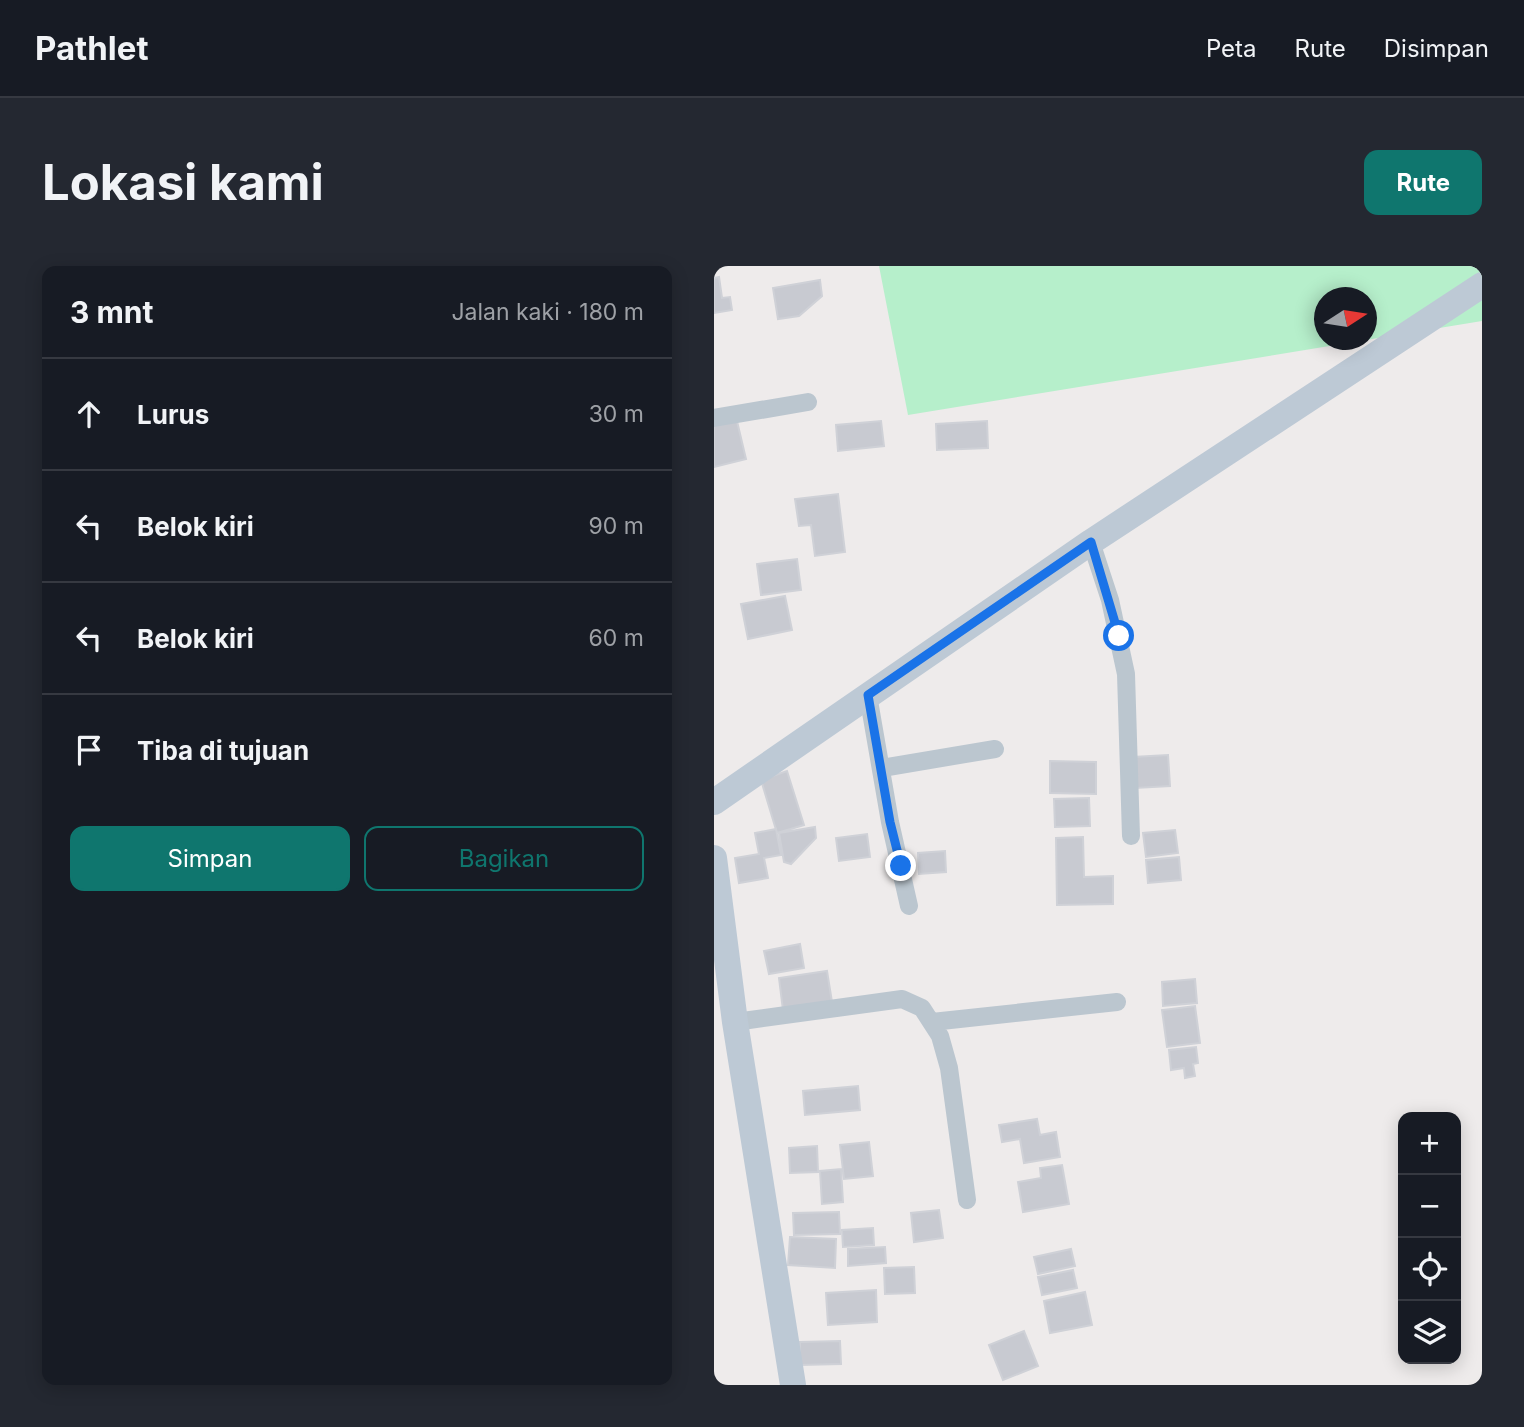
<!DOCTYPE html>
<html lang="id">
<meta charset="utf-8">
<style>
:root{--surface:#171b24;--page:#242831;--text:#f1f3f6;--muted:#9ea1a6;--line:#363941;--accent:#0f766e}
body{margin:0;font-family:Inter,sans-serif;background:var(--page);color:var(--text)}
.controls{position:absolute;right:21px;bottom:21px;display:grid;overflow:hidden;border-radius:14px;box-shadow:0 4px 18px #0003}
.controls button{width:63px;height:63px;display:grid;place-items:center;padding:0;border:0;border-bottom:2px solid var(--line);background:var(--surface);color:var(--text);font:35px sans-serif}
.compass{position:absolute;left:600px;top:21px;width:63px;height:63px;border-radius:50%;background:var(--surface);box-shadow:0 4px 18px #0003;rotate:78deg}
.stop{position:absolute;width:21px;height:21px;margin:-16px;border:5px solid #1a73e8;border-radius:50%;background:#fff}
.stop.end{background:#1a73e8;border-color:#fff;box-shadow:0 2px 7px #0008}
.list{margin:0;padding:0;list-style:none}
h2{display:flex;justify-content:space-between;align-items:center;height:91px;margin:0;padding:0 28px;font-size:30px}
h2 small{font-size:23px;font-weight:400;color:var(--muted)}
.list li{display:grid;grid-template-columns:46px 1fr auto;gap:21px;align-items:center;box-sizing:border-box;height:112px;padding:0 28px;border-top:2px solid var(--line)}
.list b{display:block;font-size:26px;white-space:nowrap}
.list em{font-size:23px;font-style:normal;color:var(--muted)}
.actions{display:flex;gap:14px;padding:21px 28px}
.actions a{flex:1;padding:16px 0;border:2px solid var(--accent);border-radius:14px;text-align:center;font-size:24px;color:var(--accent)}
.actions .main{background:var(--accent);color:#fff}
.icon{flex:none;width:38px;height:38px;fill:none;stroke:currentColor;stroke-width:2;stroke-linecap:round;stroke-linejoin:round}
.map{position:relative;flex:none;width:768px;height:1119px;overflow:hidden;border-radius:14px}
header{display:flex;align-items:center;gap:42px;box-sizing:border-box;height:98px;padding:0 35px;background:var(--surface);border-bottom:2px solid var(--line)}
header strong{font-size:33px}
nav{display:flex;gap:38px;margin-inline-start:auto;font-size:24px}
.intro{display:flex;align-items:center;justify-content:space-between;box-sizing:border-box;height:168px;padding:0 42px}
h1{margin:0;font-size:49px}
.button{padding:18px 32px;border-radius:14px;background:var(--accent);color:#fff;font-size:24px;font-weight:700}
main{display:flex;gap:42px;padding:0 42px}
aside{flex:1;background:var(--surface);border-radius:14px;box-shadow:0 4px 18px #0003}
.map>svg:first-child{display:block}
</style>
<header>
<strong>Pathlet</strong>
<nav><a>Peta</a><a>Rute</a><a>Disimpan</a></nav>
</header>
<div class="intro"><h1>Lokasi kami</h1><a class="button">Rute</a></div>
<main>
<aside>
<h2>3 mnt<small>Jalan kaki · 180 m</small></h2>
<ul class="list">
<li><svg class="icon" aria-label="ahead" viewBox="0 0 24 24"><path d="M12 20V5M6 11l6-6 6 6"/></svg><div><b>Lurus</b></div><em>30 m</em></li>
<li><svg class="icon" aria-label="left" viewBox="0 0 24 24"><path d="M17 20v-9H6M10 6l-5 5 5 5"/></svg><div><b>Belok kiri</b></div><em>90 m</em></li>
<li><svg class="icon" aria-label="left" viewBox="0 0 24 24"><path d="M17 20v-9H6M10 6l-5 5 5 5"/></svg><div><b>Belok kiri</b></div><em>60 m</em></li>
<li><svg class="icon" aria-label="arrive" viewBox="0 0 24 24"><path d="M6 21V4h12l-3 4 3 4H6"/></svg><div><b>Tiba di tujuan</b></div></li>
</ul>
<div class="actions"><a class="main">Simpan</a><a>Bagikan</a></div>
</aside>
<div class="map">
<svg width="768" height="1119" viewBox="0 0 768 1119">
<rect width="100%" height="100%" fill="#eeebeb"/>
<!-- green -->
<path fill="#b6efcb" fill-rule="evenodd" d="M 165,0 L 768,0 L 768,55 L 194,149 ZM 610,32 L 652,32 L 652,74 L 610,74 Z"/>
<!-- building -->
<path fill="#c8cad1" stroke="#cfd1d7" stroke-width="2" d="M 5,11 L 8,32 L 16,31 L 18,44 L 0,47 L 0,12 Z
M 106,14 L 108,30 L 85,50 L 64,53 L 59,22 Z
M 22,151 L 32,193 L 0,201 L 0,157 Z
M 167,155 L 170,180 L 124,185 L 122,159 Z
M 273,155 L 274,182 L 223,184 L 222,158 Z
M 124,228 L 131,286 L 101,290 L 97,259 L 85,260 L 81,233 Z
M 83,293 L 87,324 L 47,329 L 43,298 Z
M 71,330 L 78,364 L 34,373 L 27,338 Z
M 454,489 L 456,520 L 421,522 L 419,491 Z
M 336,495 L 382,496 L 382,528 L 336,527 Z
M 73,505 L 90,559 L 63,567 L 47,514 Z
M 375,532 L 376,560 L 341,561 L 340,533 Z
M 101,561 L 102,572 L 77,598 L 70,596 L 65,567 Z
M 62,563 L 67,589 L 50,592 L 54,612 L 25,617 L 21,592 L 45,588 L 41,567 Z
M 461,564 L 464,587 L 432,591 L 429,567 Z
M 153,568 L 156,591 L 125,595 L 122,572 Z
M 369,571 L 370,611 L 399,610 L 399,638 L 343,639 L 342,572 Z
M 231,585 L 232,606 L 205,608 L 204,587 Z
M 465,591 L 467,614 L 434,617 L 432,594 Z
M 86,678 L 90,702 L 55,708 L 50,685 Z
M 113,705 L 118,736 L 69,744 L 65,712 Z
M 481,713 L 483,737 L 449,740 L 448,716 Z
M 481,740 L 486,777 L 453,781 L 448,744 Z
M 482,781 L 484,797 L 479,798 L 481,810 L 471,812 L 470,802 L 457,804 L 455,784 Z
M 144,820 L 146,844 L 91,849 L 89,825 Z
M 323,853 L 326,869 L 342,866 L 346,891 L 310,897 L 306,873 L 288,876 L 285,859 Z
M 155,876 L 159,910 L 130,913 L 126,879 Z
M 103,880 L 104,906 L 76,907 L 75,882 Z
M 348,899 L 355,938 L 309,946 L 304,916 L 327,912 L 326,902 Z
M 127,903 L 129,936 L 108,938 L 106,905 Z
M 225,944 L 229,972 L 200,976 L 197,947 Z
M 125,946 L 126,968 L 80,969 L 79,947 Z
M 159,962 L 160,979 L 129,981 L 128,964 Z
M 76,971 L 122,973 L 121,1002 L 74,999 Z
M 171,981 L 172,997 L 134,1000 L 134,983 Z
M 357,983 L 361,1000 L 324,1008 L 320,991 Z
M 200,1001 L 201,1027 L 171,1028 L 170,1002 Z
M 359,1004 L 363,1022 L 328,1029 L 324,1011 Z
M 162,1024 L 163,1056 L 114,1059 L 112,1027 Z
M 371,1026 L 378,1059 L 336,1067 L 330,1035 Z
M 310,1065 L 324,1100 L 289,1114 L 275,1079 Z
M 126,1075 L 127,1098 L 86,1099 L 86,1076 Z"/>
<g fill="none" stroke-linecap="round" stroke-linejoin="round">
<!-- minor -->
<path stroke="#bbc6cf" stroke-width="18" d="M 0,152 L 94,136
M 377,276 L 396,334 L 412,408 L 417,570
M 154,429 L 176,556 L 195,640
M 168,502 L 281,483
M 21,756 L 188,733 L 208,742 L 226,770 L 235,802 L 253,934
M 218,756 L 403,736"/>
<!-- secondary -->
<path stroke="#bdc9d5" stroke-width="26" d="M 0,536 L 377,276 L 768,19
M 0,592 L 21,756 L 79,1119"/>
</g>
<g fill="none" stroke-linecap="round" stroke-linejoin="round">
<!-- route -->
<path stroke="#1a73e8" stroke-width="9" d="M 187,600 L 176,556 L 154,429 L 377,276 L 405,370"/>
</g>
</svg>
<div class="controls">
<button>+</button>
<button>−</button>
<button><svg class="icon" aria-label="locate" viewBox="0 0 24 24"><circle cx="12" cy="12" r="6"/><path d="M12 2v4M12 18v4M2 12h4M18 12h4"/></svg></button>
<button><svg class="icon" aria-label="layers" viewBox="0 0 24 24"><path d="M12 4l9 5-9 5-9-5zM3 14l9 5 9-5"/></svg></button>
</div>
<svg class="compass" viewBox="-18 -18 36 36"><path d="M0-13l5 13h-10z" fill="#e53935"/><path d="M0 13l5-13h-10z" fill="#9ea1a6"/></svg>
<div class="stop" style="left:405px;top:370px"></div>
<div class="stop end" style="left:187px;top:600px"></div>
</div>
</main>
